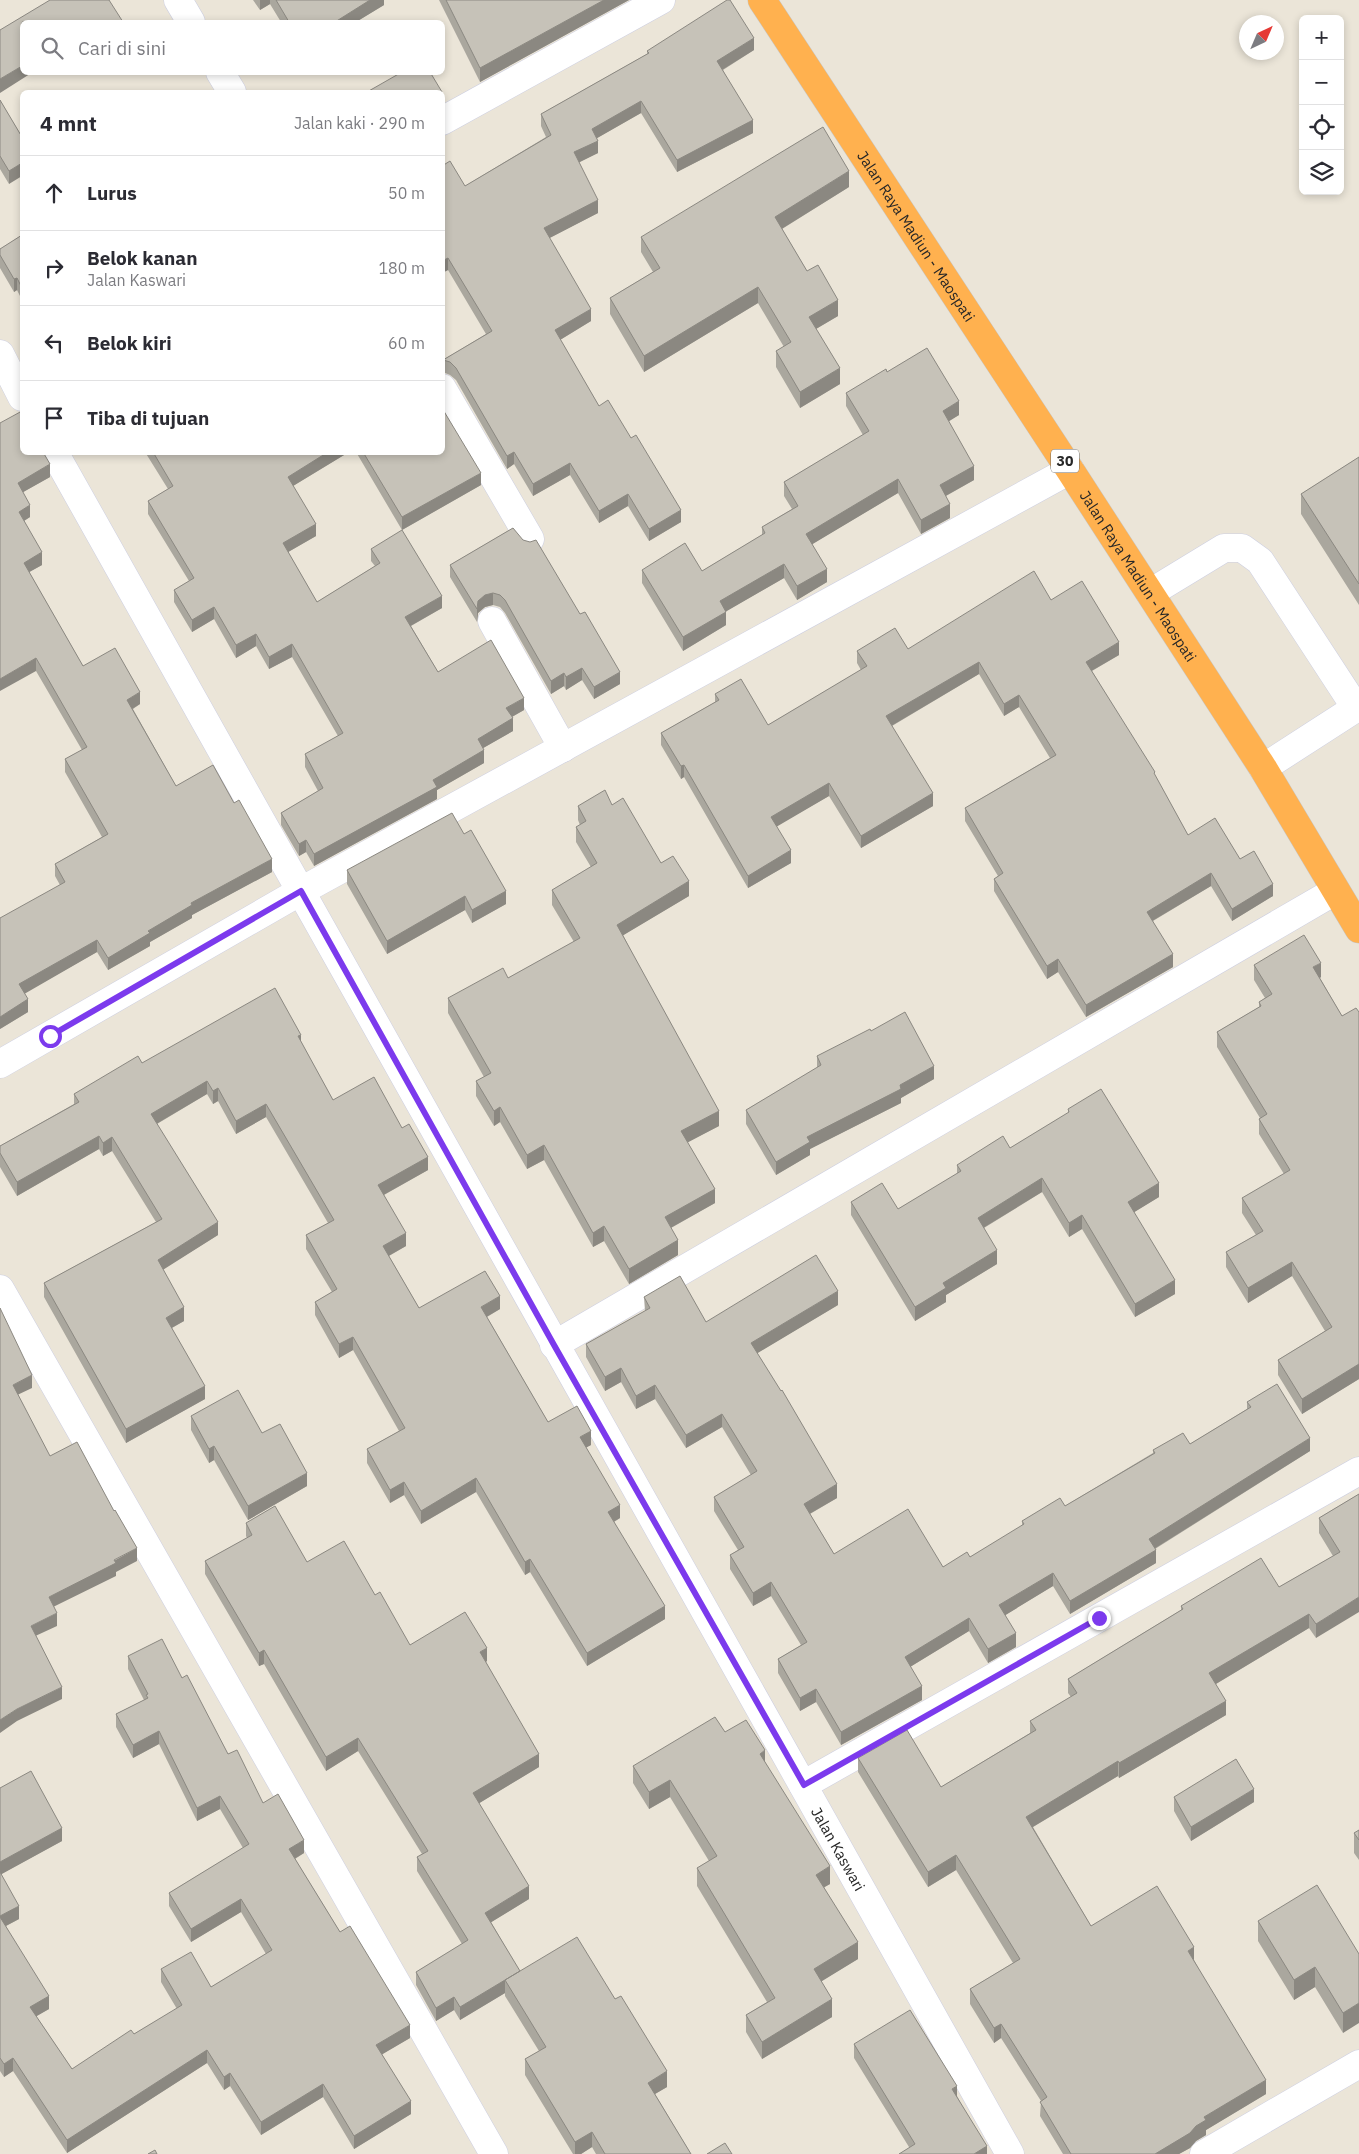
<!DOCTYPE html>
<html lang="id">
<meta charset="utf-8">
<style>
:root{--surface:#fff;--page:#f2f2f3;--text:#2b2b33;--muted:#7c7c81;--line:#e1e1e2}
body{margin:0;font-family:"IBM Plex Sans",sans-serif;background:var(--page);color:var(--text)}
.controls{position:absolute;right:15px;top:15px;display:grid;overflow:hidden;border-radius:8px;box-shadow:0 2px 8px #0003}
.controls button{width:45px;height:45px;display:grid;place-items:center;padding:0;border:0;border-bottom:1px solid var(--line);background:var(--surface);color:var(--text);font:25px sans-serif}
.compass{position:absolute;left:1239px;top:15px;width:45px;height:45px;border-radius:50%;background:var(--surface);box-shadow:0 2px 8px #0003;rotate:44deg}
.stop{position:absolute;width:15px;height:15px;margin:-11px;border:4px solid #7c3aed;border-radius:50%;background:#fff}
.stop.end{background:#7c3aed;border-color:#fff;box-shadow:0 1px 5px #0008}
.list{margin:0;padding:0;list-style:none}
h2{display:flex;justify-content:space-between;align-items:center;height:65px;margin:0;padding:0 20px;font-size:21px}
h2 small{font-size:16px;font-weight:400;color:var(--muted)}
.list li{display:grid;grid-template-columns:32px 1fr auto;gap:15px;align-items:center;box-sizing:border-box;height:75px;padding:0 20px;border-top:1px solid var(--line)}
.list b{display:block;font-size:19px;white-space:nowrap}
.list p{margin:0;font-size:16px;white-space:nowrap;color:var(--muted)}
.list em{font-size:16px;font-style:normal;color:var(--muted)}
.icon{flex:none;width:28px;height:28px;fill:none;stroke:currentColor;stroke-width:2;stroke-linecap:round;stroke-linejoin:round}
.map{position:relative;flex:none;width:1359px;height:2154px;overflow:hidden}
.search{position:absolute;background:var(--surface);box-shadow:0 2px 8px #0003;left:20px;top:20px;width:425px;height:55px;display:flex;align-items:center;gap:12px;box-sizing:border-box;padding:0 18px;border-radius:8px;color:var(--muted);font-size:19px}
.panel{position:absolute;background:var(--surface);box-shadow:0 2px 8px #0003;left:20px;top:90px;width:425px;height:365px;border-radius:8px}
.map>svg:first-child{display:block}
</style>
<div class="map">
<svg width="1359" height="2154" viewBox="0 0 1359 2154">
<rect width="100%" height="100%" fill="#ebe5d8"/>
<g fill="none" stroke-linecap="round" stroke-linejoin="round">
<defs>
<g id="minor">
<path d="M 178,0 L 191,22"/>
<path d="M 220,72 L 232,92"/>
<path d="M 442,121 L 661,0"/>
<path d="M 0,354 L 22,397"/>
<path d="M 442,388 L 530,539"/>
<path id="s1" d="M 54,452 L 1010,2154"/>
<path d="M 1150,593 L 1224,548 L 1242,548 L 1260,561 L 1356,708"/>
<path d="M 492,621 L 563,748"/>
<path d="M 1263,768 L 1359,706"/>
<path d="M 0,1064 L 301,891 L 1070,470"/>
<path d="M 0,1289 L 494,2154"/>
<path d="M 554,1345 L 1335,891"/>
<path d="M 803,1785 L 1359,1471"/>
<path d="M 1204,2154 L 1359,2064"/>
</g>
<g id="highway">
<path id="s2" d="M 762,0 L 1070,470 L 1263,768 L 1359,929"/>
</g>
</defs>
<!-- minor casing -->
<use href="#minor" stroke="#cdcfe1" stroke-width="29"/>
<!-- highway casing -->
<use href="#highway" stroke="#c7c7c7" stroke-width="29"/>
<!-- minor -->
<use href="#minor" stroke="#fff" stroke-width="28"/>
<!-- highway -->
<use href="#highway" stroke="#ffb14f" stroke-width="28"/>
</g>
<!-- wall -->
<path fill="#aaa79e" d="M 253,0 L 384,0 L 384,5 L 356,22 L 281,22 L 270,4 L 260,10 Z
M 439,0 L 629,0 L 480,82 Z
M 754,50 L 723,70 L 753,133 L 677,172 L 641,113 L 597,138 L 598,153 L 579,162 L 598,213 L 549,238 L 591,321 L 560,340 L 599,406 L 681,522 L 649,541 L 628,506 L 599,523 L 570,475 L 533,496 L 514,464 L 507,469 L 456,380 L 450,375 L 443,372 L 443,360 L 486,334 L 448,270 L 442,273 L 465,186 L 546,137 L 541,126 L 541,114 L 647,54 L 647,51 Z
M 0,100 L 22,137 L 9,184 L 0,169 Z
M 849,187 L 782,229 L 807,271 L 838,316 L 816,329 L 840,384 L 800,408 L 776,367 L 776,351 L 784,347 L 758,303 L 644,372 L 610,314 L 610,298 L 653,272 L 641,252 L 641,237 Z
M 22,235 L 22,300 L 17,290 L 14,292 L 0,268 L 0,249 Z
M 887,372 L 959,415 L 948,421 L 974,480 L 946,496 L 950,518 L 921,534 L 898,493 L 812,544 L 827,582 L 797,600 L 784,578 L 726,611 L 726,625 L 683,651 L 642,583 L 642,570 L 702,571 L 762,535 L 762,527 L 792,509 L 784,496 L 784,482 L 863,435 L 846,406 L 846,393 Z
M 0,423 L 50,477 L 23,492 L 30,517 L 24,521 L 42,565 L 29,572 L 83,666 L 140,704 L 133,709 L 176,786 L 272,872 L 192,915 L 192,918 L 150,942 L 150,946 L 108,970 L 97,952 L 24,993 L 28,1012 L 0,1029 L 60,885 L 55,876 L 55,864 L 102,837 L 65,772 L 65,759 L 82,750 L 36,671 Z
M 145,452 L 349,452 L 293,486 L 316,536 L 288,552 L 317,602 L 375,566 L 371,561 L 371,549 L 442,608 L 411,626 L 438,672 L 524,710 L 512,717 L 513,731 L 483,748 L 484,763 L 437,790 L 437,799 L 314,866 L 306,852 L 299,856 L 281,825 L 281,813 L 318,791 L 305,767 L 305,754 L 338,736 L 292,657 L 269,669 L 256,646 L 236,658 L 214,619 L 192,632 L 174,602 L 174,590 L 189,581 L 148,514 L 148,501 L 168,489 Z
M 356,452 L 442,452 L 481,485 L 402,530 Z
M 1359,457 L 1359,605 L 1301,514 L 1301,494 Z
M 513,528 L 620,684 L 594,699 L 582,680 L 566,690 L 564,686 L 551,694 L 505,613 L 500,607 L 493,605 L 485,607 L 478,613 L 477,622 L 450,577 L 450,565 Z
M 1051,600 L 1119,655 L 1092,671 L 1155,776 L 1188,835 L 1240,859 L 1273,896 L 1232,921 L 1211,886 L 1153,921 L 1173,967 L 1086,1017 L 1058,972 L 1047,979 L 994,891 L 994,879 L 998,876 L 965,821 L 965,808 L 1050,758 L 1019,707 L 1004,716 L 979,674 L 892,726 L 933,806 L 861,848 L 829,796 L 776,826 L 791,863 L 748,888 L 684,777 L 681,779 L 661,745 L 661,733 L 715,702 L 715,694 L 768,725 L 861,670 L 857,663 L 857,651 L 908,649 Z
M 612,805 L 689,896 L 623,935 L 719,1126 L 687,1142 L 715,1203 L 671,1228 L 678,1255 L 629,1284 L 604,1241 L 593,1247 L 544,1160 L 527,1169 L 500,1122 L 494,1126 L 476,1096 L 476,1081 L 484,1077 L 448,1013 L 448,998 L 508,978 L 574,942 L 552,905 L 552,890 L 591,867 L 576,842 L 576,827 L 580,825 L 578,820 L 578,806 Z
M 464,834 L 506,904 L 472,923 L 465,910 L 387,954 L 347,884 L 347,870 Z
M 1254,965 L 1321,977 L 1320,978 L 1342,1016 L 1359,1012 L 1359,1379 L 1302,1414 L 1278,1375 L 1278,1360 L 1325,1331 L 1292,1276 L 1248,1303 L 1226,1267 L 1226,1252 L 1256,1235 L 1242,1213 L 1242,1198 L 1284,1174 L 1259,1134 L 1259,1119 L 1260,1118 L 1217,1047 L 1217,1032 L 1259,1007 L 1259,1002 L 1265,998 L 1254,980 Z
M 871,1031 L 934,1079 L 901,1098 L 901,1103 L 810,1149 L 810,1155 L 776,1175 L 746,1124 L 746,1110 L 817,1068 L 817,1056 Z
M 301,1042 L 333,1100 L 402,1128 L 428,1170 L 384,1195 L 406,1246 L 389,1256 L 419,1308 L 500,1309 L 487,1317 L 548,1422 L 591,1445 L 586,1447 L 620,1518 L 614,1522 L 665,1619 L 587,1666 L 530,1572 L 525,1575 L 476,1492 L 421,1524 L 404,1495 L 390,1503 L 367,1463 L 367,1449 L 399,1431 L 353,1350 L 339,1358 L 315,1315 L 315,1302 L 332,1292 L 306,1249 L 306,1235 L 328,1223 L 266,1117 L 236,1134 L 218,1101 L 213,1104 L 207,1094 L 157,1124 L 218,1235 L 163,1269 L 184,1321 L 172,1328 L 205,1399 L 126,1443 L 44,1297 L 44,1283 L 156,1222 L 112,1151 L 103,1156 L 99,1149 L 17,1196 L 0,1167 L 0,1146 L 74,1104 L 74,1094 L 142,1063 Z
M 1068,1109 L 1159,1197 L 1134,1212 L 1175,1294 L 1135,1317 L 1082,1229 L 1069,1237 L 1042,1192 L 984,1228 L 997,1264 L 946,1295 L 946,1302 L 915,1321 L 851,1215 L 851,1202 L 898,1209 L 957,1174 L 957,1165 L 1010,1148 L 1068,1113 Z
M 644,1297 L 706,1322 L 838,1305 L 757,1353 L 837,1498 L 810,1514 L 834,1554 L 943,1567 L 970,1557 L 1022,1526 L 1022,1521 L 1065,1506 L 1153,1453 L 1153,1450 L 1190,1444 L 1247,1409 L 1247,1402 L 1310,1451 L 1155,1549 L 1156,1563 L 1070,1614 L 1053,1586 L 1005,1615 L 1016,1647 L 988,1663 L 969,1631 L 910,1667 L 922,1700 L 841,1745 L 816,1702 L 800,1711 L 778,1673 L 778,1659 L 801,1645 L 771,1596 L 753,1606 L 730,1569 L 730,1555 L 738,1550 L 714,1511 L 714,1497 L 751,1475 L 722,1427 L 686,1448 L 655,1399 L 636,1409 L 621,1382 L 605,1391 L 586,1357 L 586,1344 L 645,1311 Z
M 191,1416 L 262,1433 L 307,1486 L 248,1520 L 214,1460 L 209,1463 L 191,1430 Z
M 1359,1494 L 1316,1638 L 1309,1628 L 1216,1684 L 1226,1715 L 1119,1778 L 1118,1776 L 1033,1827 L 1091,1926 L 1194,1960 L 1266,2094 L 1206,2130 L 1206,2135 L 1196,2141 L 1190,2148 L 1179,2154 L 1063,2154 L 1040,2116 L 1041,2101 L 1001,2038 L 994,2043 L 970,2004 L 970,1989 L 1013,1963 L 956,1870 L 928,1887 L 858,1772 L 858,1758 L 941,1787 L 1030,1733 L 1030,1721 L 1071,1697 L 1068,1693 L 1068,1679 L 1181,1610 L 1181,1606 L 1279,1587 L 1333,1556 L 1319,1533 L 1319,1518 Z
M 246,1523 L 307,1562 L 375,1595 L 410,1645 L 487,1661 L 486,1662 L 539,1767 L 479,1803 L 529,1899 L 491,1922 L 520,1972 L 667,2087 L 655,2094 L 691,2154 L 596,2154 L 592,2147 L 581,2154 L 573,2154 L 525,2075 L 525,2059 L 539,2051 L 505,1996 L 505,1993 L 460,2020 L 454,2010 L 436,2021 L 416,1985 L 416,1972 L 462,1944 L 417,1871 L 417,1857 L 422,1854 L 358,1751 L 326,1771 L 264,1664 L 259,1666 L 205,1574 L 205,1561 L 247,1538 L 246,1536 Z
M 128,1656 L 182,1678 L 228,1754 L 263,1803 L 304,1853 L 295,1859 L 340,1932 L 410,2038 L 382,2054 L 411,2114 L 354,2149 L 323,2097 L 261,2135 L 230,2086 L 224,2090 L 207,2063 L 67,2153 L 13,2071 L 4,2077 L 0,2071 L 0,1788 L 62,1841 L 1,1874 L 19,1919 L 6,1926 L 49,2009 L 36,2016 L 72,2069 L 134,2034 L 177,2009 L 161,1982 L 161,1969 L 211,1987 L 266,1954 L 241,1912 L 191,1942 L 169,1906 L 169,1893 L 243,1848 L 220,1809 L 197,1821 L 159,1744 L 133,1758 L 116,1727 L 116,1714 L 144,1700 L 128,1669 Z
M 725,1732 L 765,1762 L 830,1884 L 824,1887 L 858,1959 L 821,1981 L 832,2017 L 762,2059 L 746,2032 L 746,2015 L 767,2002 L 697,1886 L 697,1868 L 709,1861 L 670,1797 L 649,1809 L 633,1783 L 633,1766 Z
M 1174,1797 L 1254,1802 L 1191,1841 L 1174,1811 Z
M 1359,1830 L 1359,1860 L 1354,1853 L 1354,1833 Z
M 1258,1921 L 1359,1954 L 1343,2033 L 1315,1987 L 1294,2000 L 1258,1941 Z
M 854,2044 L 957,2096 L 987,2154 L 909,2147 L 854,2058 Z"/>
<!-- shaded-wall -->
<path fill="#8b8881" d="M 260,0 L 270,0 L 270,4 L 260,10 Z
M 370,0 L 384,0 L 384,5 L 356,22 L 335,22 Z
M 604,0 L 629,0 L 480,82 L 480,68 Z
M 754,38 L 754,50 L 717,73 L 717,61 Z
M 22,66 L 22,72 L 33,72 L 0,93 L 0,79 Z
M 641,101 L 641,113 L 592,141 L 592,129 Z
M 753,120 L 753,133 L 677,172 L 677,160 Z
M 598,141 L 598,153 L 574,165 L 574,152 Z
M 22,163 L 22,176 L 9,184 L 9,171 Z
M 849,171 L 849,187 L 775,233 L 775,217 Z
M 598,200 L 598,213 L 544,241 L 544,228 Z
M 448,258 L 448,270 L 442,273 L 442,261 Z
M 17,278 L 17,290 L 14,292 L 14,279 Z
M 758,287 L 758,303 L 644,372 L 644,356 Z
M 838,300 L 838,316 L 809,333 L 809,317 Z
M 591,309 L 591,321 L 555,343 L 555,330 Z
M 840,368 L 840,384 L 800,408 L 800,392 Z
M 959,401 L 959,415 L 943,425 L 943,411 Z
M 328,452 L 349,452 L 288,489 L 288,477 Z
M 514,452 L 514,464 L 507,469 L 507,456 Z
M 570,463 L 570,475 L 533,496 L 533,484 Z
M 50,464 L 50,477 L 18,495 L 18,483 Z
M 974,466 L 974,480 L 940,499 L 940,485 Z
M 481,473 L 481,485 L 402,530 L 402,517 Z
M 898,479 L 898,493 L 806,548 L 806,534 Z
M 628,494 L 628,506 L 599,523 L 599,511 Z
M 950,504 L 950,518 L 921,534 L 921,520 Z
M 30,505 L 30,517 L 19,524 L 19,512 Z
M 681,510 L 681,522 L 649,541 L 649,529 Z
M 316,524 L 316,536 L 283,555 L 283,543 Z
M 42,552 L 42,565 L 24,575 L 24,563 Z
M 784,564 L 784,578 L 720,615 L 720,601 Z
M 827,569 L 827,582 L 797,600 L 797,586 Z
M 493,593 L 493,605 L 485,607 L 478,613 L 477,622 L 477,609 L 478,601 L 485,595 Z
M 442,596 L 442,608 L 405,629 L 405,617 Z
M 214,607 L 214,619 L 192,632 L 192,620 Z
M 726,612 L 726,625 L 683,651 L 683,637 Z
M 256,634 L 256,646 L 236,658 L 236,645 Z
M 1119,642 L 1119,655 L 1086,674 L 1086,662 Z
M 292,644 L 292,657 L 269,669 L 269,657 Z
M 36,658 L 36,671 L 0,691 L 0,679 Z
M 979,662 L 979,674 L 886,729 L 886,716 Z
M 582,668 L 582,680 L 566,690 L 566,677 Z
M 620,672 L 620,684 L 594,699 L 594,687 Z
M 564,673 L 564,686 L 551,694 L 551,681 Z
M 140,692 L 140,704 L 127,712 L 127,700 Z
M 1019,695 L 1019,707 L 1004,716 L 1004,704 Z
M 524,698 L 524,710 L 506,720 L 506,708 Z
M 513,718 L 513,731 L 478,751 L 478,739 Z
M 484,750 L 484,763 L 437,790 L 437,799 L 314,866 L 314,854 L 433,780 Z
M 684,765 L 684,777 L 681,779 L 681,766 Z
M 829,783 L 829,796 L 771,830 L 771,817 Z
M 933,793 L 933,806 L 861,848 L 861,836 Z
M 306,840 L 306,852 L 299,856 L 299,844 Z
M 791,850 L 791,863 L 748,888 L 748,876 Z
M 272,859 L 272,872 L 192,915 L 192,918 L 150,942 L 150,946 L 108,970 L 108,958 L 191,903 Z
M 1211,873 L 1211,886 L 1147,924 L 1147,912 Z
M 689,881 L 689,896 L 617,939 L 617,925 Z
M 1273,884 L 1273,896 L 1232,921 L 1232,909 Z
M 506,891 L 506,904 L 472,923 L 472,910 Z
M 465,896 L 465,910 L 387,954 L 387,941 Z
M 97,940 L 97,952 L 19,997 L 19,984 Z
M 1173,954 L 1173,967 L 1086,1017 L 1086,1005 Z
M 1058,959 L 1058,972 L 1047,979 L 1047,966 Z
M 1321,963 L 1321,977 L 1313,982 L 1313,967 Z
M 28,999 L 28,1012 L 0,1029 L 0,1017 Z
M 301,1035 L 301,1048 L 298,1036 Z
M 934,1066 L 934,1079 L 901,1098 L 901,1103 L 810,1149 L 810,1155 L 776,1175 L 776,1162 L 807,1137 Z
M 207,1081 L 207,1094 L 151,1127 L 151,1114 Z
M 218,1088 L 218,1101 L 213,1104 L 213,1091 Z
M 266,1104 L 266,1117 L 236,1134 L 236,1121 Z
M 500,1107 L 500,1122 L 494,1126 L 494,1111 Z
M 719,1111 L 719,1126 L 681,1146 L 681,1131 Z
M 99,1136 L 99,1149 L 17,1196 L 17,1182 Z
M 112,1137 L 112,1151 L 103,1156 L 103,1143 Z
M 544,1145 L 544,1160 L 527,1169 L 527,1155 Z
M 428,1157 L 428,1170 L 378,1198 L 378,1185 Z
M 1042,1178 L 1042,1192 L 978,1231 L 978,1218 Z
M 1159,1183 L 1159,1197 L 1128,1216 L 1128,1202 Z
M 715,1189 L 715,1203 L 665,1231 L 665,1217 Z
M 1082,1215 L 1082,1229 L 1069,1237 L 1069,1223 Z
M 218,1222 L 218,1235 L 158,1273 L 158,1260 Z
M 604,1226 L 604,1241 L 593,1247 L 593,1233 Z
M 406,1233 L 406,1246 L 383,1259 L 383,1246 Z
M 678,1240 L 678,1255 L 629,1284 L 629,1269 Z
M 997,1250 L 997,1264 L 946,1295 L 946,1302 L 915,1321 L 915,1307 L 943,1283 Z
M 1292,1262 L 1292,1276 L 1248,1303 L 1248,1288 Z
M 1175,1280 L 1175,1294 L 1135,1317 L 1135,1304 Z
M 838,1291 L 838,1305 L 751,1357 L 751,1343 Z
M 500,1296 L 500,1309 L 481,1320 L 481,1307 Z
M 184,1307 L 184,1321 L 166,1331 L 166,1318 Z
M 353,1337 L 353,1350 L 339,1358 L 339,1344 Z
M 1359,1364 L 1359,1379 L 1302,1414 L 1302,1399 Z
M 621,1368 L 621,1382 L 605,1391 L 605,1377 Z
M 32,1375 L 32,1388 L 13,1397 L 13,1385 Z
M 655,1385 L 655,1399 L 636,1409 L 636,1396 Z
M 205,1386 L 205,1399 L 126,1443 L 126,1429 Z
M 722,1414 L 722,1427 L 686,1448 L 686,1435 Z
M 591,1431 L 591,1445 L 580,1451 L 580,1437 Z
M 1310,1438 L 1310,1451 L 1149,1552 L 1149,1539 Z
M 214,1446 L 214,1460 L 209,1463 L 209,1449 Z
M 307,1473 L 307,1486 L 248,1520 L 248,1506 Z
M 476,1478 L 476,1492 L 421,1524 L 421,1511 Z
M 404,1482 L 404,1495 L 390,1503 L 390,1490 Z
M 837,1484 L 837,1498 L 804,1517 L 804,1504 Z
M 620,1505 L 620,1518 L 608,1525 L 608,1512 Z
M 137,1548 L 137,1561 L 116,1572 L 116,1576 L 49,1609 L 49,1597 Z
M 1156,1550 L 1156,1563 L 1070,1614 L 1070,1601 Z
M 530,1559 L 530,1572 L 525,1575 L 525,1562 Z
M 1053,1573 L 1053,1586 L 999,1619 L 999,1605 Z
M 771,1582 L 771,1596 L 753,1606 L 753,1593 Z
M 1359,1597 L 1359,1612 L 1316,1638 L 1316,1624 Z
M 665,1606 L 665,1619 L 587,1666 L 587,1653 Z
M 57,1613 L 57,1626 L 31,1638 L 31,1626 Z
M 1309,1614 L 1309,1628 L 1209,1688 L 1209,1673 Z
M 969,1618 L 969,1631 L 905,1670 L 905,1657 Z
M 1016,1633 L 1016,1647 L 988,1663 L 988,1649 Z
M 487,1648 L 487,1661 L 480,1665 L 480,1652 Z
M 264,1650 L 264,1664 L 259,1666 L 259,1653 Z
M 922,1686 L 922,1700 L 841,1745 L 841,1732 Z
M 62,1687 L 62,1699 L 17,1721 L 0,1733 L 0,1720 L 17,1709 Z
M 816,1689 L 816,1702 L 800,1711 L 800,1698 Z
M 1226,1701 L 1226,1715 L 1119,1778 L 1119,1763 Z
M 159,1731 L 159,1744 L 133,1758 L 133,1745 Z
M 358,1738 L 358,1751 L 326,1771 L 326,1757 Z
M 765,1750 L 765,1767 L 760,1754 Z
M 539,1754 L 539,1767 L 473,1807 L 473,1793 Z
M 1118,1761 L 1118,1776 L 1026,1831 L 1026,1817 Z
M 670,1780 L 670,1797 L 649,1809 L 649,1792 Z
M 1254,1789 L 1254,1802 L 1191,1841 L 1191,1827 Z
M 220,1796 L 220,1809 L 197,1821 L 197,1808 Z
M 62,1828 L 62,1841 L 0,1875 L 0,1862 Z
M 304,1840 L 304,1853 L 289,1862 L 289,1849 Z
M 956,1855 L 956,1870 L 928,1887 L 928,1872 Z
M 830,1866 L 830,1884 L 816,1892 L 816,1875 Z
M 529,1886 L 529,1899 L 485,1926 L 485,1913 Z
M 241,1899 L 241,1912 L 191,1942 L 191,1929 Z
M 19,1906 L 19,1919 L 0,1929 L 0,1916 Z
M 858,1942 L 858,1959 L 814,1986 L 814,1969 Z
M 1194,1947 L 1194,1961 L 1188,1951 Z
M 1315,1967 L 1315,1987 L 1294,2000 L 1294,1980 Z
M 520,1971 L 505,1980 L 505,1993 L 460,2020 L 460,2007 Z
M 49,1996 L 49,2009 L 30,2020 L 30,2007 Z
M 454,1997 L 454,2010 L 436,2021 L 436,2008 Z
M 832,1999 L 832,2017 L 762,2059 L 762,2042 Z
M 1359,2003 L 1359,2023 L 1343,2033 L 1343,2013 Z
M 1001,2024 L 1001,2038 L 994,2043 L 994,2028 Z
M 410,2025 L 410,2038 L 376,2058 L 376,2045 Z
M 207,2050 L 207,2063 L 67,2153 L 67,2140 Z
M 13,2058 L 13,2071 L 4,2077 L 4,2064 Z
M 667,2071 L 667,2087 L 648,2098 L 648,2083 Z
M 230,2073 L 230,2086 L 224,2090 L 224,2077 Z
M 1266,2080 L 1266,2094 L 1206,2130 L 1206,2135 L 1196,2141 L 1190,2148 L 1179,2154 L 1155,2154 L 1204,2117 Z
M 323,2084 L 323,2097 L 261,2135 L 261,2122 Z
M 957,2086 L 957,2100 L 952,2089 Z
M 411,2101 L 411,2114 L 354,2149 L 354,2136 Z
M 592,2132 L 592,2147 L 581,2154 L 575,2154 L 575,2142 Z
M 987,2146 L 987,2154 L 974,2154 Z"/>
<!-- building -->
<path fill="#c6c2b8" stroke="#8b8881" d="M 50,0 L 109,0 L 123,22 L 22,22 L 22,66 L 0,79 L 0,30 Z
M 276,0 L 370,0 L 335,22 L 289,22 Z
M 446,0 L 604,0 L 480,68 Z
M 727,0 L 730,0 L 754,38 L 717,61 L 753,120 L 677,160 L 641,101 L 592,129 L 598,141 L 574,152 L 598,200 L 544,228 L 591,309 L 555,330 L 599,406 L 608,400 L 631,438 L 636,435 L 681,510 L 649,529 L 628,494 L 599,511 L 570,463 L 533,484 L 514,452 L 507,456 L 456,368 L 450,362 L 443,360 L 492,331 L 448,258 L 442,261 L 442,166 L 450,161 L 465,186 L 551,135 L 541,114 L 649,53 L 647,51 Z
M 402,72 L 430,72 L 442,92 L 367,92 Z
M 0,100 L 22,137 L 22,163 L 9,171 L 0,156 Z
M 823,127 L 849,171 L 775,217 L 807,271 L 818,265 L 838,300 L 809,317 L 840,368 L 800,392 L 776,351 L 791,342 L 758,287 L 644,356 L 610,298 L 660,268 L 641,237 Z
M 22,235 L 22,288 L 17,278 L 14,279 L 0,255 L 0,249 Z
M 927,348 L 959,401 L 943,411 L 974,466 L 940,485 L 950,504 L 921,520 L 898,479 L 806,534 L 827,569 L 797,586 L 784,564 L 720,601 L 726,612 L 683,637 L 642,570 L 685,543 L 702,571 L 765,533 L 762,527 L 798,506 L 784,482 L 869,431 L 846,393 L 886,369 L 887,372 Z
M 442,408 L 481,473 L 402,517 L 363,452 L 442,452 Z
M 22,411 L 22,452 L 43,452 L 50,464 L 18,483 L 30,505 L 19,512 L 42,552 L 24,563 L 83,666 L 115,648 L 140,692 L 127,700 L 176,786 L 213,765 L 234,803 L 239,800 L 272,859 L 191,903 L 192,905 L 148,931 L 150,933 L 108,958 L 97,940 L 19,984 L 28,999 L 0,1017 L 0,918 L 65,882 L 55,864 L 108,834 L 65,759 L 87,747 L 36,658 L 0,679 L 0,423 Z
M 153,452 L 328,452 L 288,477 L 316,524 L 283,543 L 317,602 L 380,563 L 371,549 L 402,530 L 442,596 L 405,617 L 438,672 L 491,640 L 524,698 L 506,708 L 513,718 L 478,739 L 484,750 L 433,780 L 437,787 L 314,854 L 306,840 L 299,844 L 281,813 L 323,788 L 305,754 L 343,733 L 292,644 L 269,657 L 256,634 L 236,645 L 214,607 L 192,620 L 174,590 L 194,578 L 148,501 L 173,486 Z
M 1359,457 L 1359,584 L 1301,494 Z
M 513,528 L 523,540 L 530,542 L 536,540 L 580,614 L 585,612 L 620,672 L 594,687 L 582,668 L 566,677 L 564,673 L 551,681 L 505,600 L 500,595 L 493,593 L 485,595 L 478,601 L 477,609 L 450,565 Z
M 1034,571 L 1051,600 L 1082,581 L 1119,642 L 1086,662 L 1155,772 L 1154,773 L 1188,835 L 1215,818 L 1240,859 L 1254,851 L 1273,884 L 1232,909 L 1211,873 L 1147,912 L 1173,954 L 1086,1005 L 1058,959 L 1047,966 L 994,879 L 1003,873 L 965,808 L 1056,755 L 1019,695 L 1004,704 L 979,662 L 886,716 L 933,793 L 861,836 L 829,783 L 771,817 L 791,850 L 748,876 L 684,765 L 681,766 L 661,733 L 719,700 L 715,694 L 741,679 L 768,725 L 867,666 L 857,651 L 895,628 L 908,649 Z
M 605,790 L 612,805 L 623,798 L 661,863 L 673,856 L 689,881 L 617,925 L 719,1111 L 681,1131 L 715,1189 L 665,1217 L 678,1240 L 629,1269 L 604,1226 L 593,1233 L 544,1145 L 527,1155 L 500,1107 L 494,1111 L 476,1081 L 491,1073 L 448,998 L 503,968 L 508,978 L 580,938 L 552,890 L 597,863 L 576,827 L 586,821 L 578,806 Z
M 452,813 L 464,834 L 471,830 L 506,891 L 472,910 L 465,896 L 387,941 L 347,870 Z
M 1304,935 L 1321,963 L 1313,967 L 1342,1016 L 1356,1008 L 1359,1012 L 1359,1364 L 1302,1399 L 1278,1360 L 1332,1327 L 1292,1262 L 1248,1288 L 1226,1252 L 1263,1231 L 1242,1198 L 1290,1170 L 1259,1119 L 1267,1114 L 1217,1032 L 1261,1006 L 1259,1002 L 1272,994 L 1254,965 Z
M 275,988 L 301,1035 L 298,1036 L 333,1100 L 374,1077 L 402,1128 L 409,1124 L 428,1157 L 378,1185 L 406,1233 L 383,1246 L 419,1308 L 485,1271 L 500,1296 L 481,1307 L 548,1422 L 577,1406 L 591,1431 L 580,1437 L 620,1505 L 608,1512 L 665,1606 L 587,1653 L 530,1559 L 525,1562 L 476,1478 L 421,1511 L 404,1482 L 390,1490 L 367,1449 L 405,1428 L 353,1337 L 339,1344 L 315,1302 L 337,1289 L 306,1235 L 334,1220 L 266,1104 L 236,1121 L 218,1088 L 213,1091 L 207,1081 L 151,1114 L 218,1222 L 158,1260 L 184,1307 L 166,1318 L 205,1386 L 126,1429 L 44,1283 L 162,1219 L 112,1137 L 103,1143 L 99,1136 L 17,1182 L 0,1153 L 0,1146 L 79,1102 L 74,1094 L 138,1056 L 142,1063 Z
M 905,1012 L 934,1066 L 900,1085 L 901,1089 L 807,1137 L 810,1142 L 776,1162 L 746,1110 L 821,1065 L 817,1056 L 870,1029 L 871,1031 Z
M 1101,1089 L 1159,1183 L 1128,1202 L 1175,1280 L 1135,1304 L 1082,1215 L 1069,1223 L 1042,1178 L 978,1218 L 997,1250 L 943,1283 L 946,1288 L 915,1307 L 851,1202 L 882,1183 L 898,1209 L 961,1171 L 957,1165 L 1003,1136 L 1010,1148 L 1069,1112 L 1068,1109 Z
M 816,1255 L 838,1291 L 751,1343 L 781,1391 L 782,1390 L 837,1484 L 804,1504 L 834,1554 L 908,1509 L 943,1567 L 967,1552 L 970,1557 L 1024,1524 L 1022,1521 L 1060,1498 L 1065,1506 L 1155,1453 L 1153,1450 L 1183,1433 L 1190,1444 L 1251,1407 L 1247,1402 L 1277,1384 L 1310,1438 L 1149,1539 L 1156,1550 L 1070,1601 L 1053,1573 L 999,1605 L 1016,1633 L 988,1649 L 969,1618 L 905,1657 L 922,1686 L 841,1732 L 816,1689 L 800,1698 L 778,1659 L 807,1642 L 771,1582 L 753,1593 L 730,1555 L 744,1547 L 714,1497 L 757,1471 L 722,1414 L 686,1435 L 655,1385 L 636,1396 L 621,1368 L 605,1377 L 586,1344 L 650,1308 L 644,1297 L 680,1276 L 706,1322 Z
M 0,1308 L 32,1375 L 13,1385 L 50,1456 L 77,1442 L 114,1511 L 115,1510 L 137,1548 L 114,1560 L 116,1563 L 49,1597 L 57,1613 L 31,1626 L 62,1687 L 17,1709 L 0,1720 Z
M 238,1390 L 262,1433 L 280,1424 L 307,1473 L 248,1506 L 214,1446 L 209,1449 L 191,1416 Z
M 1359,1494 L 1359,1597 L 1316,1624 L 1309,1614 L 1209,1673 L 1226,1701 L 1119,1763 L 1118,1761 L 1026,1817 L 1091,1926 L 1157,1886 L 1194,1947 L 1188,1951 L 1266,2080 L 1204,2117 L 1206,2120 L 1196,2126 L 1190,2133 L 1155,2154 L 1071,2154 L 1040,2102 L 1047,2097 L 1001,2024 L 994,2028 L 970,1989 L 1020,1959 L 956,1855 L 928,1872 L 858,1758 L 907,1730 L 941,1787 L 1036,1730 L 1030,1721 L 1077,1693 L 1068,1679 L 1183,1609 L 1181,1606 L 1261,1558 L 1279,1587 L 1340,1552 L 1319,1518 Z
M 275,1506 L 307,1562 L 344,1541 L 375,1595 L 380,1592 L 410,1645 L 465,1612 L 487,1648 L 480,1652 L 539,1754 L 473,1793 L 529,1886 L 485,1913 L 520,1971 L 460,2007 L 454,1997 L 436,2008 L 416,1972 L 468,1940 L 417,1857 L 428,1851 L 358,1738 L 326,1757 L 264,1650 L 259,1653 L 205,1561 L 252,1535 L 246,1523 Z
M 162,1639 L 182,1678 L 187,1675 L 228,1754 L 237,1750 L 263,1803 L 278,1794 L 304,1840 L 289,1849 L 340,1932 L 350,1926 L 410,2025 L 376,2045 L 411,2101 L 354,2136 L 323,2084 L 261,2122 L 230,2073 L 224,2077 L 207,2050 L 67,2140 L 13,2058 L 4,2064 L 0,2058 L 0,1917 L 49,1996 L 30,2007 L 72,2069 L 131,2030 L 134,2034 L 182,2005 L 161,1969 L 191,1952 L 211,1987 L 272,1950 L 241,1899 L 191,1929 L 169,1893 L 249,1844 L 220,1796 L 197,1808 L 159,1731 L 133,1745 L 116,1714 L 148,1698 L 146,1695 L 148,1694 L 128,1656 Z
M 715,1717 L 725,1732 L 746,1720 L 765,1750 L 760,1754 L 830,1866 L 816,1875 L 858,1942 L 814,1969 L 832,1999 L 762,2042 L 746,2015 L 775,1998 L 697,1868 L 717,1856 L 670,1780 L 649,1792 L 633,1766 Z
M 1236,1759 L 1254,1789 L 1191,1827 L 1174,1797 Z
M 31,1771 L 62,1828 L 0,1862 L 0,1788 Z
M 1359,1830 L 1359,1840 L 1354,1833 Z
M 0,1872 L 19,1906 L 0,1916 Z
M 1317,1885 L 1359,1954 L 1359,2003 L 1343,2013 L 1315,1967 L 1294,1980 L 1258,1921 Z
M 577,1937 L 615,1999 L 621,1996 L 667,2071 L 648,2083 L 691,2154 L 605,2154 L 592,2132 L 575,2142 L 525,2059 L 546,2047 L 505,1980 Z
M 910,2010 L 957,2086 L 952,2089 L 987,2146 L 974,2154 L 899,2154 L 915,2144 L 854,2044 Z
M 725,2143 L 732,2154 L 707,2154 Z
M 155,2150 L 157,2154 L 148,2154 Z"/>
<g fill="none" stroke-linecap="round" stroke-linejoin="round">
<!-- route -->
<path stroke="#7c3aed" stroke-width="6" d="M 50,1036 L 301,891 L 554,1345 L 804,1785 L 1099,1618"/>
</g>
<g text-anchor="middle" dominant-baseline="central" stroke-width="4" stroke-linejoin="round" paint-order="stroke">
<!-- shield labels -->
<rect fill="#fff" stroke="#686868" stroke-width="1" x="1051" y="449.5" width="28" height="23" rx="4"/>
<g font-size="14" font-weight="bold" fill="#272727">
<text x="1065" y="461">30</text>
</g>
<!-- street labels -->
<g font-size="15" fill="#272727" stroke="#fff">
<text stroke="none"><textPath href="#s2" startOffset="282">Jalan Raya Madiun - Maospati</textPath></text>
<text stroke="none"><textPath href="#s2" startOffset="688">Jalan Raya Madiun - Maospati</textPath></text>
<text stroke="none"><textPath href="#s1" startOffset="1602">Jalan Kaswari</textPath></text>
</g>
</g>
</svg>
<div class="controls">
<button>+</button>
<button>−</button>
<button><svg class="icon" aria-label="locate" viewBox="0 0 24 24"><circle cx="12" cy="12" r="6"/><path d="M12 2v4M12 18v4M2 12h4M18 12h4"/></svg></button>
<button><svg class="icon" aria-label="layers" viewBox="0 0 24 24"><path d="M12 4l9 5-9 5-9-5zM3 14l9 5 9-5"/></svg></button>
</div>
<svg class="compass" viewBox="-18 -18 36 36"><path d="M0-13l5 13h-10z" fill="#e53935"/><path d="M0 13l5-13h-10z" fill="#7c7c81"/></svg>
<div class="stop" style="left:50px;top:1036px"></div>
<div class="stop end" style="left:1099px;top:1618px"></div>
<div class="search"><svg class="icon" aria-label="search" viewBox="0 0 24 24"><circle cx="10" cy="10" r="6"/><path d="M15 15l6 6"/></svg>Cari di sini</div>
<section class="panel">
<h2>4 mnt<small>Jalan kaki · 290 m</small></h2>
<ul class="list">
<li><svg class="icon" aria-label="ahead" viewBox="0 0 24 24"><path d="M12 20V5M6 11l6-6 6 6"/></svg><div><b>Lurus</b></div><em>50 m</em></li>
<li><svg class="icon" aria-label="right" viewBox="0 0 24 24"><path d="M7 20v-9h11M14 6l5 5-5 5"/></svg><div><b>Belok kanan</b><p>Jalan Kaswari</p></div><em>180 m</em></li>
<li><svg class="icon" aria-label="left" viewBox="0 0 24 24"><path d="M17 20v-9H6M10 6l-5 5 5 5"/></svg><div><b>Belok kiri</b></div><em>60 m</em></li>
<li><svg class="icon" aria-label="arrive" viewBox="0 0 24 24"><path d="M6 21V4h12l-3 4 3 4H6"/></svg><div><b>Tiba di tujuan</b></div></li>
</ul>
</section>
</div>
